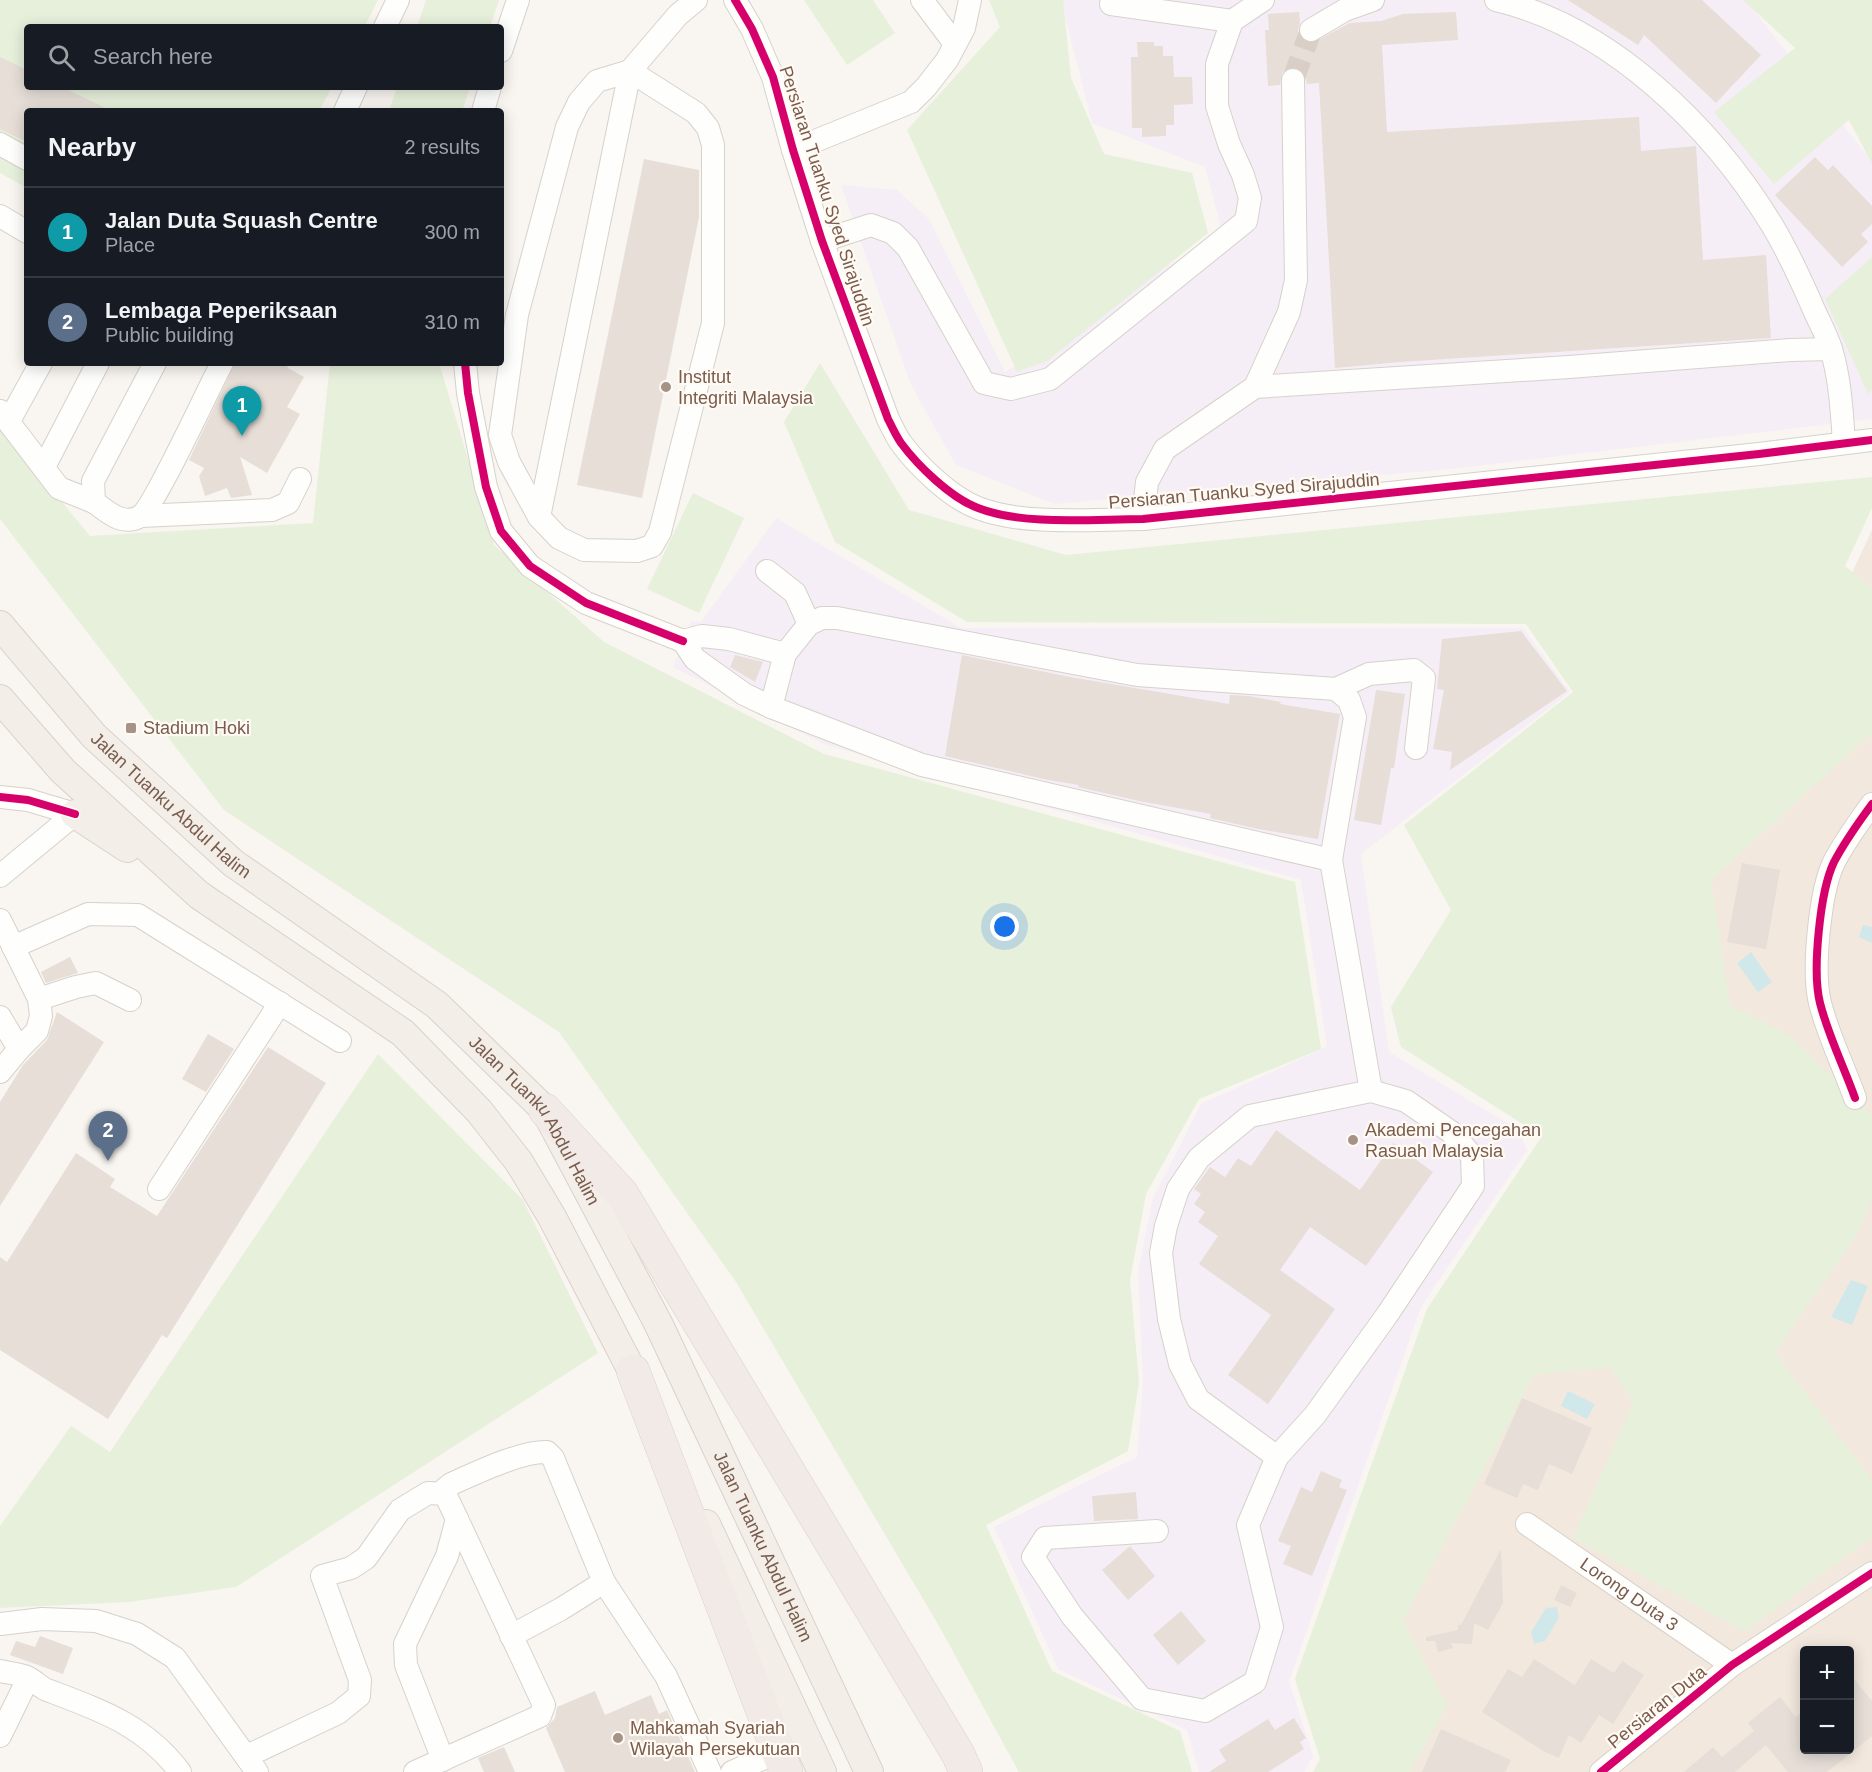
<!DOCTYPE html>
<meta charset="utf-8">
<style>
:root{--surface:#171b24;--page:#20242c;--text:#f1f3f6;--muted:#9ea1a6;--line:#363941;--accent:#a69286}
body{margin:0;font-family:Arial,sans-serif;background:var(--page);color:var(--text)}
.controls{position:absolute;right:18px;bottom:18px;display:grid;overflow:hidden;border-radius:6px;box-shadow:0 3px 15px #0003}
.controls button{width:54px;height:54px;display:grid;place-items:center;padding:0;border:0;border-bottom:2px solid var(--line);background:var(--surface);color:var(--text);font:30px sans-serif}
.you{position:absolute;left:1005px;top:927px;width:21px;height:21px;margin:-15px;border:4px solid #fff;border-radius:50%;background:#1a73e8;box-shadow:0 0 0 9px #1a73e833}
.badge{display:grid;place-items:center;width:39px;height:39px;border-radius:50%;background:var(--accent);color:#fff;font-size:20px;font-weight:700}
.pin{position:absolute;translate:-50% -50px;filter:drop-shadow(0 2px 3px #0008)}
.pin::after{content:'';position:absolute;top:32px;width:21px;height:18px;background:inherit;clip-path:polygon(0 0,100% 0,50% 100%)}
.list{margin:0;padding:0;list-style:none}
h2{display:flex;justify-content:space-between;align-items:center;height:78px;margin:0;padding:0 24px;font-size:26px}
h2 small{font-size:20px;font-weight:400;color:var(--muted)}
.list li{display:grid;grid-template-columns:39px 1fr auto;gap:18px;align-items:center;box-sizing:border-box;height:90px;padding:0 24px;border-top:2px solid var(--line)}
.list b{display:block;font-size:22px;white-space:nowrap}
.list p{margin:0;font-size:20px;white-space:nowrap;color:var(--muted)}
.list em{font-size:20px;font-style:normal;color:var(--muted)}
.icon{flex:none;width:33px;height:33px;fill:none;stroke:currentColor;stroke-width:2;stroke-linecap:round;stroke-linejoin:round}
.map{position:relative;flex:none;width:1872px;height:1772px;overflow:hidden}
.search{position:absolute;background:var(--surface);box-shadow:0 3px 15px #0003;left:24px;top:24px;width:480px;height:66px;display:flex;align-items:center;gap:15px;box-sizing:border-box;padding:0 21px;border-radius:6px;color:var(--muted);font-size:22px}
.panel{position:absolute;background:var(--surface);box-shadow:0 3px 15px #0003;left:24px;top:108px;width:480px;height:258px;border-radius:6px}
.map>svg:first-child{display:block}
</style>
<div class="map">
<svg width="1872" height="1772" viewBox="0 0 1872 1772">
<rect width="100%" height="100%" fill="#f9f5f0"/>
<!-- residential -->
<path fill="#f2e8de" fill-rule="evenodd" d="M 1872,530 L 1872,1772 L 1359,1772 L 1404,1564 L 1700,898 ZM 1804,1650 L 1850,1650 L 1850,1750 L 1804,1750 Z"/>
<!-- education -->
<path fill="#f6eef6" d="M 1061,0 L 1746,0 L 1872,162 L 1872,419 L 1450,469 L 1055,504 L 956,465 L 911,385 L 841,185 L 897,190 L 929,219 L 1005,372 L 1222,231 L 1205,167 L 1092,123 Z
M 776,518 L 961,628 L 1523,628 L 1570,692 L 1361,854 L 1389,1052 L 1519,1130 L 1527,1150 L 1421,1307 L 1289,1681 L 1313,1756 L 1304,1772 L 1199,1772 L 1187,1730 L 1058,1669 L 994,1527 L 1137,1457 L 1143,1382 L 1138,1272 L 1153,1198 L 1201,1104 L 1327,1047 L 1301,880 L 824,744 L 673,667 L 691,621 L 701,622 Z"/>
<!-- green -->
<path fill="#e7f0db" d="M 0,0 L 378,0 L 364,27 L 27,27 L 27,87 L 332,87 L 319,111 L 27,111 L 27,188 L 0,173 Z
M 426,0 L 499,0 L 490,27 L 417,27 Z
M 804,0 L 873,0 L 895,33 L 847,65 Z
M 989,0 L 1063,0 L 1071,78 L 1104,154 L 1192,173 L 1208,233 L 1047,361 L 1017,372 L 907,130 L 1000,27 Z
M 1743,0 L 1872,0 L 1872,164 L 1849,120 L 1774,184 L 1714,112 L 1795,48 Z
M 397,87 L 470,87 L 462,111 L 389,111 Z
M 1872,257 L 1872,390 L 1868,394 L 1825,299 Z
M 330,363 L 439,363 L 494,545 L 604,642 L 824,754 L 1295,882 L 1321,1049 L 1199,1099 L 1146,1194 L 1130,1280 L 1139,1383 L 1128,1451 L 986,1525 L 1052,1671 L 1180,1731 L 1192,1772 L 1019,1772 L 939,1626 L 736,1282 L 559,1032 L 224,810 L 0,519 L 0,426 L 90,536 L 313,523 Z
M 820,363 L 909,510 L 1066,555 L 1872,477 L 1872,508 L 1845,566 L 1872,588 L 1872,733 L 1711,880 L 1730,1005 L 1789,1035 L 1872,1115 L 1872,1199 L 1858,1233 L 1775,1353 L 1872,1480 L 1872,1537 L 1745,1632 L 1573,1538 L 1634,1401 L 1609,1367 L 1534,1375 L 1403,1621 L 1447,1705 L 1410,1772 L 1313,1772 L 1320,1759 L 1295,1679 L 1427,1309 L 1542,1136 L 1401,1047 L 1391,1007 L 1451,910 L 1404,825 L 1573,692 L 1526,624 L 967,622 L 835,542 L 784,422 Z
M 693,493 L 744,518 L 699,613 L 647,589 Z
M 378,1054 L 523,1200 L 598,1353 L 236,1587 L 129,1602 L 0,1608 L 0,1526 L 71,1426 L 110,1452 Z"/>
<!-- water -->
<path fill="#d0e8ea" d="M 1863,925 L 1872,927 L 1872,943 L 1859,937 Z
M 1751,952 L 1772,982 L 1758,992 L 1737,963 Z
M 1851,1280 L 1868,1286 L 1852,1325 L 1831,1317 Z
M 1568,1391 L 1595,1404 L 1587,1419 L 1561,1406 Z
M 1557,1607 L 1559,1618 L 1545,1641 L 1534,1644 L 1531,1632 L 1546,1608 Z"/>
<!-- building -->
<path fill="#e6ded7" d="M 1568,0 L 1702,0 L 1761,55 L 1716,103 L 1644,35 L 1638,45 Z
M 1299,12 L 1300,22 L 1298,30 L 1299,36 L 1305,42 L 1312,43 L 1350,23 L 1381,21 L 1403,14 L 1456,12 L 1458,40 L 1382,45 L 1387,132 L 1639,117 L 1641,151 L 1696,146 L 1703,260 L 1766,255 L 1771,338 L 1400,362 L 1335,368 L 1319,83 L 1307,84 L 1304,73 L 1299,68 L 1292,67 L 1287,68 L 1282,73 L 1280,85 L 1268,86 L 1265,30 L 1269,30 L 1268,14 Z
M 1137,42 L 1154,42 L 1154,46 L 1163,46 L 1163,56 L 1173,56 L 1174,77 L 1192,77 L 1193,104 L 1174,105 L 1174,125 L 1166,125 L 1166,136 L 1142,137 L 1142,128 L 1132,128 L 1131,57 L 1138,57 Z
M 0,57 L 27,70 L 27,87 L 62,87 L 112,111 L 27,111 L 27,142 L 0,129 Z
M 1815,157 L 1828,170 L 1833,165 L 1872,206 L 1872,224 L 1861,234 L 1868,242 L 1842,267 L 1775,195 Z
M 644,159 L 699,170 L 699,217 L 642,498 L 577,485 Z
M 235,363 L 286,363 L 288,368 L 304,377 L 287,407 L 300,414 L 267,473 L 240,457 L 252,495 L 231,498 L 227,488 L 205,496 L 199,476 L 204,468 L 189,460 Z
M 1521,631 L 1567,691 L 1450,770 L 1452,752 L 1433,749 L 1444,690 L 1437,689 L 1442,639 Z
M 735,655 L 763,662 L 755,682 L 730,667 Z
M 962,655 L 1070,677 L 1229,704 L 1230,695 L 1248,696 L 1281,702 L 1280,704 L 1340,714 L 1318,839 L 1258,829 L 1210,818 L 1211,814 L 1139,801 L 1078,787 L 1079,785 L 1048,780 L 945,756 Z
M 1376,690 L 1405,694 L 1394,768 L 1391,768 L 1381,825 L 1354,820 Z
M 1742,863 L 1780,870 L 1766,949 L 1727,942 Z
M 70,957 L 78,973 L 46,983 L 41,972 Z
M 57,1012 L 104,1042 L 0,1206 L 0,1102 L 23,1065 L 47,1040 Z
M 208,1034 L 234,1049 L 206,1092 L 182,1079 Z
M 268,1047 L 326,1083 L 167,1338 L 162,1335 L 108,1419 L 0,1350 L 0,1257 L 7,1262 L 76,1153 L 115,1179 L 110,1187 L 157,1216 Z
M 1276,1130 L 1360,1190 L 1393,1143 L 1433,1172 L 1366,1266 L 1310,1227 L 1280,1270 L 1335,1309 L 1268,1404 L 1228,1375 L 1271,1315 L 1199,1264 L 1218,1236 L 1198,1222 L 1205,1212 L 1194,1204 L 1201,1194 L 1194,1189 L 1210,1167 L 1225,1177 L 1238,1158 L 1251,1166 Z
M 1522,1398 L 1592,1428 L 1572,1474 L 1549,1464 L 1538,1490 L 1523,1484 L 1517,1498 L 1484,1484 Z
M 1321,1471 L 1342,1480 L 1339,1487 L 1347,1490 L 1312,1576 L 1283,1564 L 1291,1546 L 1278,1541 L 1301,1487 L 1312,1492 Z
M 1136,1492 L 1138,1519 L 1094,1521 L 1092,1496 Z
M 1130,1546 L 1155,1576 L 1128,1600 L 1102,1570 Z
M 1501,1549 L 1503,1603 L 1488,1630 L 1474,1623 L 1472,1644 L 1451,1643 L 1453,1648 L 1438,1652 L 1435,1641 L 1426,1641 L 1426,1637 L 1458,1630 L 1458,1625 L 1461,1625 Z
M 1561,1585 L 1577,1593 L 1570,1607 L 1554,1600 Z
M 1181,1611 L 1206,1641 L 1178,1665 L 1153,1635 Z
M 40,1636 L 73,1648 L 63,1674 L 10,1655 L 16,1641 L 35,1647 Z
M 1534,1659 L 1575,1685 L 1591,1659 L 1614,1673 L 1622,1661 L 1644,1675 L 1613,1724 L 1599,1715 L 1581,1743 L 1569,1735 L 1559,1758 L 1545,1752 L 1482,1712 L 1508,1669 L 1522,1677 Z
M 1850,1674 L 1872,1701 L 1872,1736 L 1827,1772 L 1788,1772 L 1766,1745 L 1735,1772 L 1684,1772 L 1713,1747 L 1722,1757 L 1754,1731 L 1748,1723 L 1780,1697 L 1796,1717 L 1804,1710 L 1804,1749 L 1850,1749 Z
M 595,1691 L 605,1715 L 651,1695 L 659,1714 L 667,1710 L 695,1772 L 565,1772 L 546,1728 L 555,1718 L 557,1707 Z
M 1294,1718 L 1306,1738 L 1300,1742 L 1304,1749 L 1268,1772 L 1209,1772 L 1226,1761 L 1219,1750 L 1268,1719 L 1275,1730 Z
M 1441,1729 L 1511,1760 L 1505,1772 L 1422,1772 Z
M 504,1747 L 515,1772 L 484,1772 L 478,1758 Z"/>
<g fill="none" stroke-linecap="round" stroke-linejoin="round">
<!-- minor-tunnel -->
<path stroke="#d9cfc7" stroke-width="22" stroke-dasharray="22 11" stroke-linecap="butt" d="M 1293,80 L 1311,30"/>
<defs>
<g id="minor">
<path d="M 735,0 L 752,29 L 773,77 L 793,150 L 822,241 L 888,419 C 892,427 896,436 901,443 C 918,466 951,498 978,508 C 1024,526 1093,519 1143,519 L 1759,454 L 1872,440"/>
<path d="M 922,0 L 955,44"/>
<path d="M 1496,0 C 1611,27 1712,127 1772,225 C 1787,250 1799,276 1811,303 C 1817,318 1826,333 1831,349 C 1840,377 1842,413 1844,443"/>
<path d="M 1111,4 L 1232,21"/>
<path d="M 385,27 L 398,0"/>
<path d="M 1311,30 L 1345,10 L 1373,0"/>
<path d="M 501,51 L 518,0"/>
<path d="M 630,71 L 696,113 L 708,128 L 713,145 L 713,323 L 660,532 L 652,546 L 637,551 L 584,550 L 559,538 L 539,517 L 509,462 L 500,435 L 517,315 L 567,127 L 579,102 L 597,81 Z"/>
<path d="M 345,111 L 356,87"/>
<path d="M 483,111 L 490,87"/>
<path d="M 0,144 L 27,159"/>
<path d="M 793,150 L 911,102 L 926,87 L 947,60 L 964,28 L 970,0"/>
<path d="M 0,216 L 27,232"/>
<path d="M 822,241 L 871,225 L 893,233 L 908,248 L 984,383 L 1011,389 L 1050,379 L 1246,221 L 1250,198 L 1243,175 L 1229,144 L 1217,106 L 1217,64 L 1232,21 L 1263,0"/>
<path d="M 155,363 L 93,481 L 94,502 C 107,511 121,526 139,517 C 153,510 210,385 222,363"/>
<path d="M 465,363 L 468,393 L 486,487 L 501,531 L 530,566 L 586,603 L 683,641"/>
<path d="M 1255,387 L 1569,367 L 1790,350 L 1831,349"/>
<path d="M 0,411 L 59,488 L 94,502"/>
<path d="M 9,421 L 41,363"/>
<path d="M 44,467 L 98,363"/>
<path d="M 141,516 L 272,510 L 288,503 L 300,479"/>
<path d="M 539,517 L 630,71 L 678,15 L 696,0"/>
<path d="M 1143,519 L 1147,482 L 1165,449 L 1255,387 L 1289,312 L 1296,280 L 1293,80"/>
<path d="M 767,571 L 795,593 L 809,624"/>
<path d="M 822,618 L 837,618 L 1137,675 L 1336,689 L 1349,700 L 1355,717 L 1331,860 L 922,765 L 771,707 L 744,694 L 695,659 L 683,641 L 702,636 L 729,639 L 785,654 L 809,624 Z"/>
<path d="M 1336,689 L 1369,674 L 1414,670 L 1424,678 L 1416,748"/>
<path d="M 771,707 L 785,654"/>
<path d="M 0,797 L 28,800 L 75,814"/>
<path d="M 1331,860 L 1371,1091"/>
<path d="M 0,876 L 75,814"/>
<path d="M 0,920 L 39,999 L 41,1016 L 37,1031 L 19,1049"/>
<path d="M 13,947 L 88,914 L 138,915 L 340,1041"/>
<path d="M 39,999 L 76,987 L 96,983 L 130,1000"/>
<path d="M 0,1017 L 19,1049 L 0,1072"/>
<path d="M 1371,1091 L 1406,1101 L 1451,1132 L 1472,1156 L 1473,1186 L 1387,1315 L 1315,1415 L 1277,1457 L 1198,1399 L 1180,1364 L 1169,1319 L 1161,1253 L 1166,1226 L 1178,1189 L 1199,1158 L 1250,1116 Z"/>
<path d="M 1855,1098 C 1844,1067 1828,1035 1820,1003 C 1812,971 1820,891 1834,862 C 1845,841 1858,823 1872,804"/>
<path d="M 159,1189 L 280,1003"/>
<path id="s1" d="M 1527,1524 L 1732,1665"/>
<path d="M 1157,1531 L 1045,1538 L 1033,1557 L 1072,1616 L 1142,1699 L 1205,1711 L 1255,1682 L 1272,1627 L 1248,1525 L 1277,1457"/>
<path d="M 0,1624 L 42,1619 L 96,1621 L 137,1634 L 175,1658 L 257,1772"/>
<path d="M 511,1636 L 561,1609 L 604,1582"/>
<path d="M 0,1671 C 9,1673 20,1674 27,1677 C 35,1681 40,1687 47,1690 C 100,1710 145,1725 180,1772"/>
<path d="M 0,1736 L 23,1689"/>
<path d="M 247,1756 L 338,1713 L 359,1696 L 360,1680 L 322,1576 L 351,1568 L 366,1558 L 400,1510 L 428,1493 L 446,1494"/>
<path d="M 443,1760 L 406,1665 L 405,1644 L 447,1556 L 457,1519 L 447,1498 L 445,1489 L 451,1484 C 476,1473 521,1451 547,1452 L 553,1458 L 604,1582 L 666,1676 L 710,1772"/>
<path d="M 415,1772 L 540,1716 L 544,1705 L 457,1519"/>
<path d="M 732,1772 L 778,1752"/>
<path d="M 1601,1772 L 1732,1665 L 1872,1573"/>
</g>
<g id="major">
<path id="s2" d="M 0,625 L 94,736 L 233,863 L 437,1005 L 545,1110 L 658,1323 L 869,1772"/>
<path d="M 0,699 L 63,771 L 199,895 L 403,1033 L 479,1111 L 519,1162 L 552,1217 L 642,1390"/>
<path d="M 75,814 L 127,848"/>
<path d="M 706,1524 L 822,1772"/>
</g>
<path id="highway" d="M 545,1110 L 622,1194 L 958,1754 L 966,1772
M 633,1371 L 786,1772"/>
</defs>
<!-- minor casing -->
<use href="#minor" stroke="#d7d1cb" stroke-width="24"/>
<!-- major casing -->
<use href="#major" stroke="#dad1cc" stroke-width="30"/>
<!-- highway casing -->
<use href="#highway" stroke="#dad1cc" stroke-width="34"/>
<!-- minor -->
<use href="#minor" stroke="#fefefd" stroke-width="22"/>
<!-- major -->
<use href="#major" stroke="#f3eee8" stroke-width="28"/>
<!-- highway -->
<use href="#highway" stroke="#f2eae7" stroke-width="33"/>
<defs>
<path id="cycleway" d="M 735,0 L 752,29 L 773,77 L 793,150 L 822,241 L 888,419 C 892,427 896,436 901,443 C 918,466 951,498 978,508 C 1024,526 1093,519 1143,519 L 1759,454 L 1872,440
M 465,363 L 468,393 L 486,487 L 501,531 L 530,566 L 586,603 L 683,641
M 0,797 L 28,800 L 75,814
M 1855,1098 C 1844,1067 1828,1035 1820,1003 C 1812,971 1820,891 1834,862 C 1845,841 1858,823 1872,804
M 1601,1772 L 1732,1665 L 1872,1573"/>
</defs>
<!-- cycleway casing -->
<use href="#cycleway" stroke="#fffaf3" stroke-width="11"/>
<!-- cycleway -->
<use href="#cycleway" stroke="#d6006c" stroke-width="8"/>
</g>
<!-- markers -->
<g fill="#a69286" stroke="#fffaf3" stroke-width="2">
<circle cx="666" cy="387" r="6"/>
<rect x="125" y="722" width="12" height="12" rx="3"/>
<circle cx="1353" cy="1140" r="6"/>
<circle cx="618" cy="1738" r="6"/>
</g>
<g text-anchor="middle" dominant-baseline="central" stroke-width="4.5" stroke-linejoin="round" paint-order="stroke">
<!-- street labels -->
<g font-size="18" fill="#7a5c4d" stroke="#fffaf3">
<text transform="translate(827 196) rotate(72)">Persiaran Tuanku Syed Sirajuddin</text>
<text transform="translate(1244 491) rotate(-5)">Persiaran Tuanku Syed Sirajuddin</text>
<text stroke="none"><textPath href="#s2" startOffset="249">Jalan Tuanku Abdul Halim</textPath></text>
<text stroke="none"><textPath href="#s2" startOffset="735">Jalan Tuanku Abdul Halim</textPath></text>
<text stroke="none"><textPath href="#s2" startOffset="1221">Jalan Tuanku Abdul Halim</textPath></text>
<text stroke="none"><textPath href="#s1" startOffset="124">Lorong Duta 3</textPath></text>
<text transform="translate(1657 1707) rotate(-39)">Persiaran Duta</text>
</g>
<!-- poi labels -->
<g font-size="18" fill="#7a5c4d" stroke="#fffaf3" text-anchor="start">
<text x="678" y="377">Institut<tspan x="678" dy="21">Integriti Malaysia</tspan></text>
<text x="143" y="728">Stadium Hoki</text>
<text x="1365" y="1130">Akademi Pencegahan<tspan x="1365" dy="21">Rasuah Malaysia</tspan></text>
<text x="630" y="1728">Mahkamah Syariah<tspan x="630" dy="21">Wilayah Persekutuan</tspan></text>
</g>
</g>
</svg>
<div class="controls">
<button>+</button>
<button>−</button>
</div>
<div class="you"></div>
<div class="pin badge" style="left:242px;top:436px;background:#0f9aa8">1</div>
<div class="pin badge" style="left:108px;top:1161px;background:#5c6f8a">2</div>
<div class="search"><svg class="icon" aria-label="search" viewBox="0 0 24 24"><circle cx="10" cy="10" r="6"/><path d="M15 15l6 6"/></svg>Search here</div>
<section class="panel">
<h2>Nearby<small>2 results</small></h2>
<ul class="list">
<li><span class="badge" style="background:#0f9aa8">1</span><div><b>Jalan Duta Squash Centre</b><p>Place</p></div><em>300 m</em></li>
<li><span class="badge" style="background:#5c6f8a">2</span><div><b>Lembaga Peperiksaan</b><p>Public building</p></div><em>310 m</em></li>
</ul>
</section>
</div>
